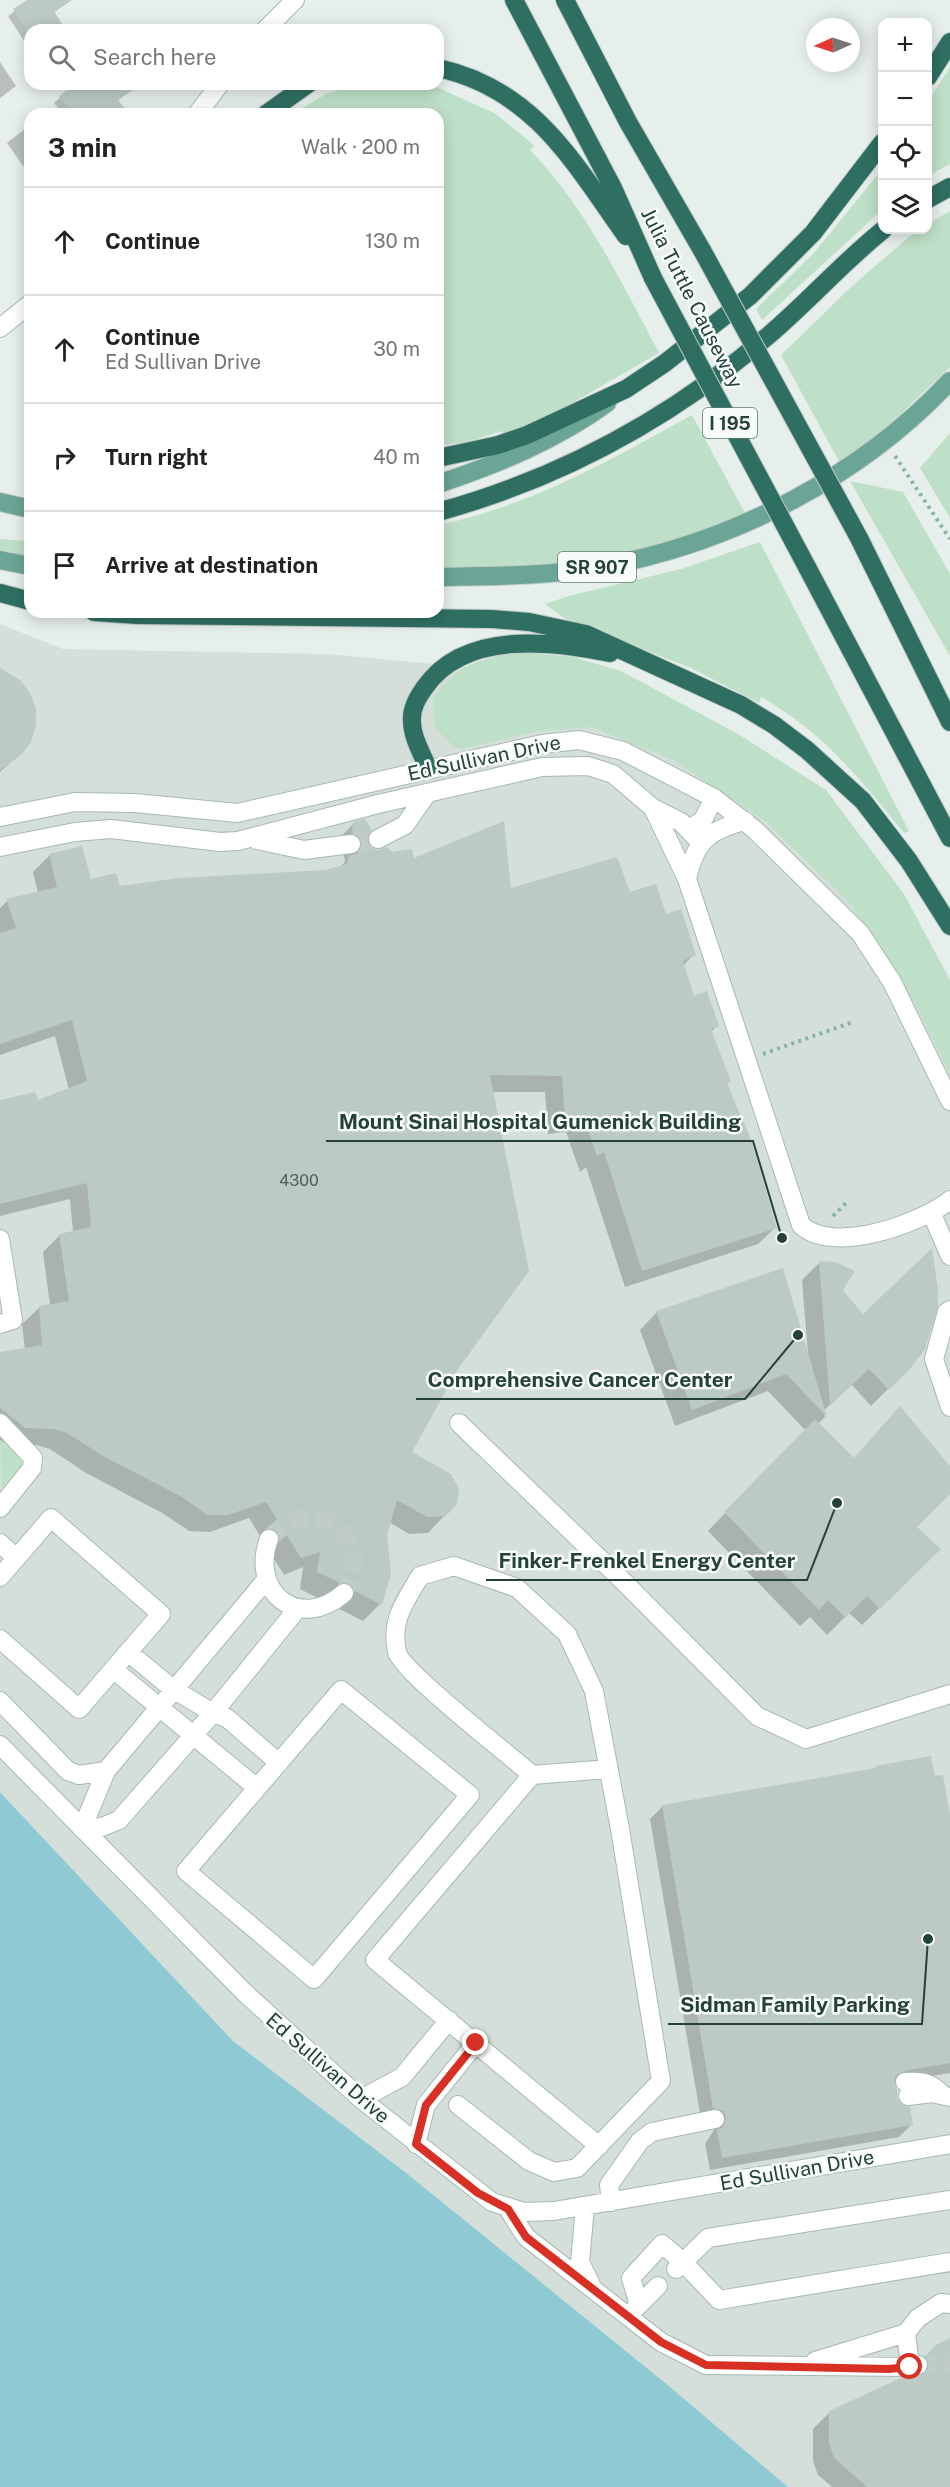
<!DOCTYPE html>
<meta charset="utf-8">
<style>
:root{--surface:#fff;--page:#f2f2f2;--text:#222;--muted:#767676;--line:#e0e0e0}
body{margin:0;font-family:"Public Sans",sans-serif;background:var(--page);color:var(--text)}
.controls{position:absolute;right:18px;top:18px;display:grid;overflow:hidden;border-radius:12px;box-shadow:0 3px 15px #0003}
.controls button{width:54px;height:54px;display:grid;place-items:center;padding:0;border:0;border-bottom:2px solid var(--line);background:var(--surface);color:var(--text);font:30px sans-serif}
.compass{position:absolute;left:806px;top:18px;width:54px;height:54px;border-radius:50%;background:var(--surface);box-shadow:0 3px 15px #0003;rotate:267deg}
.stop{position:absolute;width:18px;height:18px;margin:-14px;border:4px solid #d93025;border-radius:50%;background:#fff}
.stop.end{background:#d93025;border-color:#fff;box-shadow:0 2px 6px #0008}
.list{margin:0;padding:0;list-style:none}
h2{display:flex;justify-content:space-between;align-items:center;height:78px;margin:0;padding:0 24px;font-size:26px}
h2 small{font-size:20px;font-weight:400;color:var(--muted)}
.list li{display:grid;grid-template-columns:39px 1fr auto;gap:18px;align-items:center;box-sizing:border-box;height:108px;padding:0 24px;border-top:2px solid var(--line)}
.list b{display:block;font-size:22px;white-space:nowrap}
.list p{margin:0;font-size:20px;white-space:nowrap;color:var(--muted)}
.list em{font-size:20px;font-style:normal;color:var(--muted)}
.icon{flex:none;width:33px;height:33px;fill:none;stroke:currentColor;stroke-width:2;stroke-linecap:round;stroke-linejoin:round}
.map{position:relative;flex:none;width:950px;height:2487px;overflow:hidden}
.search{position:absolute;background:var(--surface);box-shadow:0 3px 15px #0003;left:24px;top:24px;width:420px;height:66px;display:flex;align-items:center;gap:15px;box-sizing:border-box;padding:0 21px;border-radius:18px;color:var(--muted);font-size:22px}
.panel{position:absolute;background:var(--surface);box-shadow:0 3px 15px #0003;left:24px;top:108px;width:420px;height:510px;border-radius:18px}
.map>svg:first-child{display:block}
</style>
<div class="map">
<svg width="950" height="2487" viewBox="0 0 950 2487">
<rect width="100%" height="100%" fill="#e6efeb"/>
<!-- built -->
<path fill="#d4dfda" d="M 0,624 L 63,649 L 326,654 L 554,675 L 860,863 L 950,1031 L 950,2487 L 788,2487 L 669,2386 L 405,2172 L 233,2041 L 0,1792 Z"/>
<!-- green -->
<path fill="#bfe0c8" d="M 950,67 L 950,164 L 928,176 L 928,102 Z
M 360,84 L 432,85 L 496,114 L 535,146 L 530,150 C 586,208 622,283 659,353 L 548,417 L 504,436 L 502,431 L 463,443 L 438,445 L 438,114 L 292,114 L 326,94 Z
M 882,169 L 882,210 L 762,320 L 756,309 L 814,253 Z
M 950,211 L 950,367 L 866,447 L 840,463 L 781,355 L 851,287 L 910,236 L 920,230 L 928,230 L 928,224 Z
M 692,415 L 745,513 L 694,538 L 600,559 L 532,568 L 438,572 L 438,525 C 530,506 611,460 692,415 Z
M 950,433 L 950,518 L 920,468 Z
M 850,481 L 903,492 L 950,574 L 950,656 Z
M 0,539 L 30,541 L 30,560 L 0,554 Z
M 760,542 L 778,577 L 909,831 L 904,833 C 858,777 825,734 761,697 L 759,703 L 691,668 L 567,620 L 545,604 L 569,596 L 681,569 Z
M 520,652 L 573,657 L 621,671 L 738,734 L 826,790 L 904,894 L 950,980 L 950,1075 L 917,1007 L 849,902 L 764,820 L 673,760 L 592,727 L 538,731 L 462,749 L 453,746 L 434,727 L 433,698 C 460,663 477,660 520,652 Z
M 0,1436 L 21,1458 L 21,1466 L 2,1492 Z"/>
<!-- water -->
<path fill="#8ec9d4" d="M 0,1792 L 233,2041 L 405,2172 L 669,2386 L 788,2487 L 0,2487 Z"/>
<!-- shadow -->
<path fill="#0003" d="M 30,0 L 72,0 L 53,13 L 64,30 L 30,30 L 30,50 L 8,16 Z
M 0,62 L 16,86 L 0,98 Z
M 76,84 L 140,84 L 117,101 L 122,114 L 63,114 L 54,103 Z
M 30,125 L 30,176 L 7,143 Z
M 0,671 L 20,754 L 0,772 Z
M 354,823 L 370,849 L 392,853 L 510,890 L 629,894 L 666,916 L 694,954 L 683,966 L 693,997 L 717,1026 L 710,1033 L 776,1227 L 758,1244 L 625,1287 L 586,1167 L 580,1172 L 566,1132 L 548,1134 L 545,1092 L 492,1092 L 457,1368 L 410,1453 L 445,1515 L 428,1533 L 409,1534 L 389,1522 L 385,1534 L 380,1604 L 363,1621 L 300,1589 L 303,1567 L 284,1575 L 249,1518 L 210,1532 L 189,1531 L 164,1514 L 86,1473 L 50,1449 L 36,1445 L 8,1444 L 0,1440 L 0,1354 L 25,1350 L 22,1324 L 40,1307 L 50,1305 L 43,1252 L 60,1235 L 73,1232 L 70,1199 L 0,1216 L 0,1101 L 37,1102 L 69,1090 L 55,1036 L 0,1055 L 0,908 L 7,901 L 38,893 L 33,872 L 50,855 L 90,881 L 118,887 L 325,871 L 339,868 L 345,862 L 344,855 L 336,850 L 337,841 Z
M 819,1263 L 835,1264 L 841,1291 L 909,1368 L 871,1406 L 852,1385 L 823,1411 L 825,1417 L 818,1424 L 853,1459 L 900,1408 L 950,1468 L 950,1492 L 915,1527 L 939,1549 L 862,1625 L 849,1613 L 827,1635 L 810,1617 L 800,1626 L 708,1531 L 805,1430 L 768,1391 L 675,1426 L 640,1330 L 657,1312 L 808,1354 L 802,1280 Z
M 876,1767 L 934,1778 L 950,1824 L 950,2073 L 892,2082 L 897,2091 L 897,2103 L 908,2108 L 911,2125 L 899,2137 L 710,2170 L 705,2144 L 714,2130 L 711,2123 L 701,2120 L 650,1819 L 663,1806 L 873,1770 Z
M 950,2340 L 950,2487 L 832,2487 L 818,2475 L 813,2461 L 813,2429 L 830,2412 L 911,2378 L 910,2372 L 937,2346 Z"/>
<!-- building -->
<path fill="#bbcac4" d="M 27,0 L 71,0 L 54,11 L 66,30 L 27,30 L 13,9 Z
M 74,84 L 141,84 L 118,100 L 129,114 L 73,114 L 59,96 Z
M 0,668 L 20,680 L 30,693 L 36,709 L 36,726 L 31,742 L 21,755 L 0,770 Z
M 365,819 L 372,830 L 367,839 L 371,848 L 378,850 L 387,847 L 392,852 L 412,849 L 414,858 L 504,821 L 511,888 L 617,857 L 630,892 L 656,884 L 666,914 L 681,909 L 696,955 L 683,961 L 694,996 L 707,991 L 719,1026 L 711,1029 L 731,1082 L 727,1084 L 751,1139 L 777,1228 L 642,1271 L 604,1152 L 597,1156 L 583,1116 L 565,1117 L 562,1076 L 490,1075 L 529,1271 L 458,1369 L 412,1452 L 451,1474 L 459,1489 L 457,1504 L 446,1516 L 427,1517 L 397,1500 L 387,1535 L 391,1574 L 382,1605 L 355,1591 L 349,1583 L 340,1583 L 317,1572 L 320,1552 L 301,1558 L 266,1502 L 228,1515 L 207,1515 L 182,1497 L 103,1456 L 67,1433 L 54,1429 L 25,1428 L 0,1408 L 0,1352 L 42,1345 L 39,1306 L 69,1301 L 59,1234 L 91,1227 L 87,1183 L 0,1204 L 0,1100 L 35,1092 L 38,1100 L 87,1081 L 72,1020 L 0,1044 L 0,933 L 16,928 L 6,899 L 57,887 L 49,854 L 82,846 L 91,879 L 116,873 L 120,886 L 180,878 L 325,870 L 347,864 L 349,856 L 358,853 L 362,842 L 360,837 L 352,833 L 353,822 Z
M 932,1248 L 938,1290 L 938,1307 L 925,1349 L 910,1369 L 889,1390 L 869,1369 L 830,1405 L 819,1261 L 835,1262 L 855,1271 L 843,1290 L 863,1314 Z
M 783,1268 L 827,1417 L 786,1374 L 692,1410 L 656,1311 Z
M 900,1406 L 950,1466 L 950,1494 L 917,1527 L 941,1549 L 880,1609 L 867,1596 L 845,1618 L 828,1600 L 819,1610 L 724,1512 L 815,1419 L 854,1458 Z
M 931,1756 L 935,1776 L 943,1775 L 950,1815 L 950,2063 L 904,2071 L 895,2076 L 897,2098 L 903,2106 L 910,2107 L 913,2125 L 722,2158 L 717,2130 L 723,2127 L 726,2117 L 723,2111 L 713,2108 L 662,1805 L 876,1768 L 875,1766 Z
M 950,2338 L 950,2487 L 867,2487 L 834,2458 L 829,2444 L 829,2411 L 901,2378 L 925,2373 L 929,2363 L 925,2356 L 936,2345 Z"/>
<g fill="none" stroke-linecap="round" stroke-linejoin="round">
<!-- minor-tunnel -->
<path stroke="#bfccc8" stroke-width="18" stroke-dasharray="18 9" stroke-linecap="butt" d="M 351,844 L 378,839
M 269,1539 C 313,1489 378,1535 344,1593
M 918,2365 L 950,2363"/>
<defs>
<path id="minor" d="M 265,30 L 295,0
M 197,114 L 220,84
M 0,328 L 30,304
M 653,808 L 681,822 L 701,843
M 0,817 L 75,802 L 135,803 L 237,813 L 542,744 L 579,740 L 623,751 L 714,798 L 754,829 L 860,933 L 892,982 L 950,1101
M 690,829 L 703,820 L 714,798
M 378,839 L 405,825 L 426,795
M 257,840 L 304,850 L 351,844
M 0,847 L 75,832 L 111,829 L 220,842 L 238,841 L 378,804 L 542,767 L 588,766 L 613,774 L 653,808 L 687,879 L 801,1225 C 832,1255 920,1224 950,1200
M 687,879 C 695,842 708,830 745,821
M 931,1212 L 950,1256
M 0,1239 L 13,1320 L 0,1324
M 950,1310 L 947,1312 L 934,1359 L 950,1407
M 0,1423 L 33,1458 L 32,1468 L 0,1508
M 459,1423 L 625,1583 L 757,1716 L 806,1739 L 950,1694
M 269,1539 C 249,1593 300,1632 344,1593
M 0,1543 L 15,1557
M 0,1577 L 51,1518 L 161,1614 L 79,1709 L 0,1639
M 266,1580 L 106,1771 L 82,1829 L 102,1827 L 119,1820 L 213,1713 L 298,1608
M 128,1652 L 173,1689 L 213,1713 L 227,1718 L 279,1763
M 113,1669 L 257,1788
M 341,1690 L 470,1795 L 314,1979 L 186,1871 Z
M 0,1701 L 68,1771 L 79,1775 L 106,1771
M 0,1745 L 244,1992 L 361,2099 L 492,2202 L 524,2212 L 554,2211 L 950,2144
M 532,1775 L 609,1769
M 905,2082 C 922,2081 930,2082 942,2094
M 908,2096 L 932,2093 L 950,2097
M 361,2099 L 402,2077 L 449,2020
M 458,2105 L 529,2161 L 554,2172 L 577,2168 L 661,2081 L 620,1829 L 594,1691 L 567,1634 L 517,1588 L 454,1566 L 420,1576 C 405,1602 390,1620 397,1652 C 401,1671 511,1756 532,1775 L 375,1960 L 599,2146
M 416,2144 L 426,2105 L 476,2043
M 611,2202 L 609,2185 L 640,2141 L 652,2132 L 715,2119
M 585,2207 L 580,2262 L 591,2285
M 508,2209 L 526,2237 L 661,2342 L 706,2365 L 910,2367
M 676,2269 L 708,2238 L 950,2200
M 639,2305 L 631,2278 L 662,2244 L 683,2262 L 719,2300 L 950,2262
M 631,2313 L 658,2286
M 815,2361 L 906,2333
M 918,2365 L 910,2367 L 906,2333 L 918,2318 L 941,2303 L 950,2304"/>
<path id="major" d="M 438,484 C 498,464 556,440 607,403
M 0,502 L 30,509
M 0,560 L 30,566
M 438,577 C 494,576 551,576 606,566 C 735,541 860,477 950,381"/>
<path id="highway" d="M 514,0 L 613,188 L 653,278
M 565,0 L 628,122 L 703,252
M 438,68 C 534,89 574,163 626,236
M 928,77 L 950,42
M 266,114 L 308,84
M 928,199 L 950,187
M 438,458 L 498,445 L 527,435 L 626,389 L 665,363 L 750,296 L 813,233 L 882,143
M 438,512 C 562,478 671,418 769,335 C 809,301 843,262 883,230
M 859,538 L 950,722
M 807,567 L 950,838
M 0,593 L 30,601
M 94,612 L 138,615 L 492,619 L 529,622 L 586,634 L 741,705 L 774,725 L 807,750 L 863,801 L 909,861 L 950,926
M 428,768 C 422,754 412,737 412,721 C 411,708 418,697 425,687 C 465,630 552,641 610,653"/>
</defs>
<!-- minor casing -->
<use href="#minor" stroke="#a8b8b2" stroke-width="20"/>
<!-- major casing -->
<use href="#major" stroke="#c2cac8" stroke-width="20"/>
<!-- highway casing -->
<use href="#highway" stroke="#c2cac8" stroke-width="20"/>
<!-- path -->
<path stroke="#86b3a5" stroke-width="4" stroke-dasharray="3 4.5" stroke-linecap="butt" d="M 895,456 L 950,539
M 763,1054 L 853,1022
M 833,1216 L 847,1202"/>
<!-- minor -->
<use href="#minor" stroke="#fff" stroke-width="18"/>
<!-- major -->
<use href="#major" stroke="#6aa596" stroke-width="18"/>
<!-- highway -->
<use href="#highway" stroke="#2f6f62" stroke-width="18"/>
<defs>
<path id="highway-bridge" d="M 703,252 L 859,538
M 653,278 L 807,567"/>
</defs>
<!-- highway-bridge casing -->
<use href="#highway-bridge" stroke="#c2cac8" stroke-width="20" stroke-linecap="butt"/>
<!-- highway-bridge -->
<use href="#highway-bridge" stroke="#2f6f62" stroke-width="18"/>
</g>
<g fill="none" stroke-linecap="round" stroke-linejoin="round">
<!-- route -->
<path stroke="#d93025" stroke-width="8" d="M 476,2043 L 426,2105 L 416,2144 L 478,2193 L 508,2209 L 526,2237 L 661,2342 L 706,2365 L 888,2369 L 910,2367"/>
</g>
<g text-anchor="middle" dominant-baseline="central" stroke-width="5" stroke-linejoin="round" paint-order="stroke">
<!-- number labels -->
<g font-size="16" fill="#4a645c">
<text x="299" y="1180">4300</text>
</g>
<!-- shield labels -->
<g fill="#f7fbf9" stroke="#637a73" stroke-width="1.5">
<rect x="703" y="408" width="54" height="30" rx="4.5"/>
<rect x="558" y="552" width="78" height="30" rx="4.5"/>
</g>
<g font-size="18" font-weight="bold" fill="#24423a">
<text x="730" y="423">I 195</text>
<text x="597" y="567">SR 907</text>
</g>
<!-- street labels -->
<g font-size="20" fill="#24423a" stroke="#f7fbf9">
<text transform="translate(692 298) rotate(63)">Julia Tuttle Causeway</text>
<text transform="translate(484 758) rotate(-12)">Ed Sullivan Drive</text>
<text transform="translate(328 2068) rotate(41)">Ed Sullivan Drive</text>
<text transform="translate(797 2170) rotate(-10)">Ed Sullivan Drive</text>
</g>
</g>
<!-- callouts -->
<path fill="none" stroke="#24423a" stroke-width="2" d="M782 1238L753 1141H326M798 1335L745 1399H416M837 1503L807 1580H486M928 1939L922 2024H668"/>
<g fill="#24423a" stroke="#f7fbf9" stroke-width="2">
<circle cx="782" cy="1238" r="6"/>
<circle cx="798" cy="1335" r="6"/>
<circle cx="837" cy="1503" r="6"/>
<circle cx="928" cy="1939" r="6"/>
</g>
<g font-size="21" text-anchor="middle" font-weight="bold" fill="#24423a" stroke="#f7fbf9" stroke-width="5" stroke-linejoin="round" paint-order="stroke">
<text x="540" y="1129">Mount Sinai Hospital Gumenick Building</text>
<text x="580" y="1387">Comprehensive Cancer Center</text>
<text x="647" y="1568">Finker-Frenkel Energy Center</text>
<text x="795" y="2012">Sidman Family Parking</text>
</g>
</svg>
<div class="controls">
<button>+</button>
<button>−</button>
<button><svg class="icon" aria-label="locate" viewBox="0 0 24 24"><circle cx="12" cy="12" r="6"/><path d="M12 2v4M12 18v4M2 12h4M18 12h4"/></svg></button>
<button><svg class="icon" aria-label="layers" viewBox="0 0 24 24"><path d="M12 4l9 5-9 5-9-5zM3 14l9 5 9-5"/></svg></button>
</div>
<svg class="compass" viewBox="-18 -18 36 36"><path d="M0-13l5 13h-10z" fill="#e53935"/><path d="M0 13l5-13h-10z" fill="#767676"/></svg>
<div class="stop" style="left:910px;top:2367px"></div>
<div class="stop end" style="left:476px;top:2043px"></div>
<div class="search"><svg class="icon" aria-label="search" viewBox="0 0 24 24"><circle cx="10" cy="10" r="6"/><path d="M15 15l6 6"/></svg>Search here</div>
<section class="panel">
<h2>3 min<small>Walk · 200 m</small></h2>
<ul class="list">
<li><svg class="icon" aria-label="ahead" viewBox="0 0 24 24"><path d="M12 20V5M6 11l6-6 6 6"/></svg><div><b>Continue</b></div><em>130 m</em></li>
<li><svg class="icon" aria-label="ahead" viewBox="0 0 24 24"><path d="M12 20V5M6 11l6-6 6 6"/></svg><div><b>Continue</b><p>Ed Sullivan Drive</p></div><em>30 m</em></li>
<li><svg class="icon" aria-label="right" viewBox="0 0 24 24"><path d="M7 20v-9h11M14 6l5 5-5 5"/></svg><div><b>Turn right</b></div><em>40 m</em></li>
<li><svg class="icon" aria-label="arrive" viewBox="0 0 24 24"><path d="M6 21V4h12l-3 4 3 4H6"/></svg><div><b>Arrive at destination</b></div></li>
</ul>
</section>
</div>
